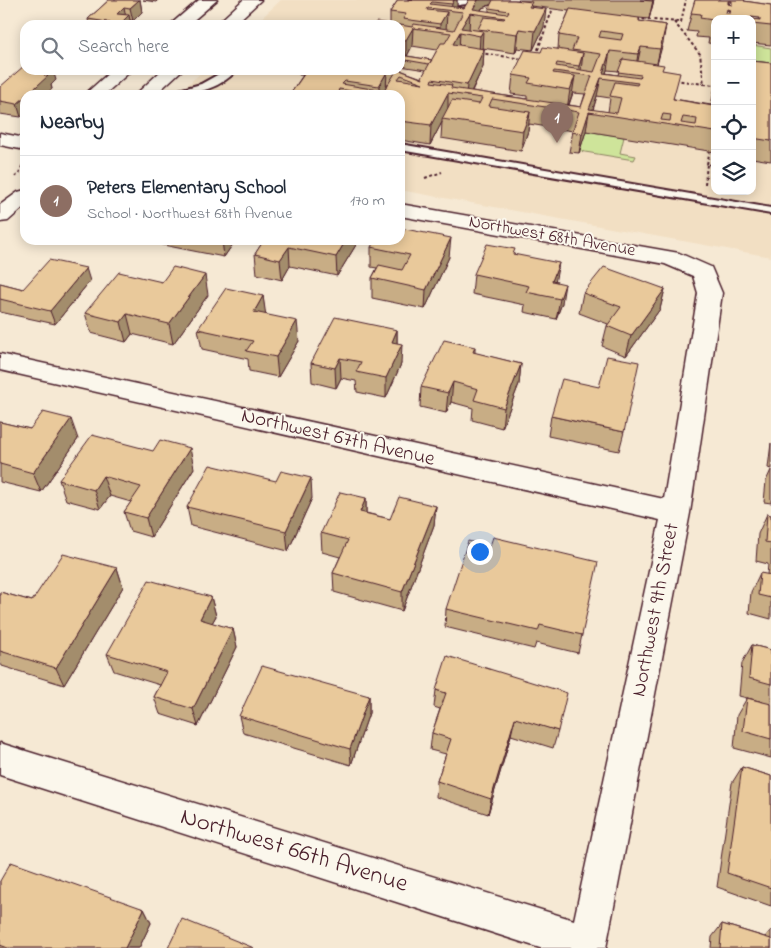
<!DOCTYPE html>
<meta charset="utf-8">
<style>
:root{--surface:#fff;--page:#f6f6f7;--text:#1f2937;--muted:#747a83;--line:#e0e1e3;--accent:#2563eb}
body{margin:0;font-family:"Indie Flower",sans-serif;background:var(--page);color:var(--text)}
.controls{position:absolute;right:15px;top:15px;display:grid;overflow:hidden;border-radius:10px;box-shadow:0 2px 12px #0003}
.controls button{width:45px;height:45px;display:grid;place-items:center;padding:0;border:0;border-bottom:1px solid var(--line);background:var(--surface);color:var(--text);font:25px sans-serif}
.you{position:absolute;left:479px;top:551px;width:18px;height:18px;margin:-12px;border:4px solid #fff;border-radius:50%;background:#1a73e8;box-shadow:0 0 0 8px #1a73e833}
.badge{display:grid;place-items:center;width:32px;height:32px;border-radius:50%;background:var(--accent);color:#fff;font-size:16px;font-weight:700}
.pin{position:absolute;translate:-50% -41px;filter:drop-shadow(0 1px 2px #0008)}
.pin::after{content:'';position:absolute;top:26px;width:18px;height:15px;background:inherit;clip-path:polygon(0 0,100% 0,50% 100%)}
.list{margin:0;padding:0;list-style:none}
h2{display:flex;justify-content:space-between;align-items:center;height:65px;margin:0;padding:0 20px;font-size:21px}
h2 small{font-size:16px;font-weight:400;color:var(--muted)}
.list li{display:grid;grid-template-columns:32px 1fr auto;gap:15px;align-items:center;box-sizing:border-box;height:90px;padding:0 20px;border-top:1px solid var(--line)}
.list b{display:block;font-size:19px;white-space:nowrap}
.list p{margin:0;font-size:16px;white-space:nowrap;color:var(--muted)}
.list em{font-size:16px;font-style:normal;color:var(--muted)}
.icon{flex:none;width:28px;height:28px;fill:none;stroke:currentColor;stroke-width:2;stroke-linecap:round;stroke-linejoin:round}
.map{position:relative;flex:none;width:771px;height:948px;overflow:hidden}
.search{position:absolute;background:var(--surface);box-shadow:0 2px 12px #0003;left:20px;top:20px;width:385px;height:55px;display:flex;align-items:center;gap:12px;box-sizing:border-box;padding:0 18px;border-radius:15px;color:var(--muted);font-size:19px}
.panel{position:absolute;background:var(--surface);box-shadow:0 2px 12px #0003;left:20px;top:90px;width:385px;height:155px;border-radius:15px}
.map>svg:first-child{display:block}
</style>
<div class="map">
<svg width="771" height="948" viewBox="0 0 771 948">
<rect width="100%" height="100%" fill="#f6e9d4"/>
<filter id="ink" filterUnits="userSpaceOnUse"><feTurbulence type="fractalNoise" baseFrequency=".02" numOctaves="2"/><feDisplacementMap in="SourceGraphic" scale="10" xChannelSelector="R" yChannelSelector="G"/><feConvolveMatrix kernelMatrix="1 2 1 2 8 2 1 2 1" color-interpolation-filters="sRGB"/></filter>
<g filter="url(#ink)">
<!-- built -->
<path fill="#f2dfc3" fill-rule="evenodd" d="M 281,0 L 771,0 L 771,257 L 400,190 L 400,95 L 176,95 L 204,70 L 400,70 L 400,25 L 254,25 ZM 715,19 L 752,19 L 752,191 L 715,191 Z"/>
<!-- green -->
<path fill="#cee49a" stroke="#8c8262" d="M 752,45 L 771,48 L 771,63 L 752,61 Z
M 586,131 L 624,137 L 620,153 L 636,156 L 634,160 L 579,151 Z"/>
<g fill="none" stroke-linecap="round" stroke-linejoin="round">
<defs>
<path id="service" d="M 409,0 L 479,0 L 475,3 C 458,5 423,11 409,0 Z
M 226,70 L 237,70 C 219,90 192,95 167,95 L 168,93 L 201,84 Z
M 400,144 L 771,208 L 771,214 L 400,150 Z"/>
<path id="minor" d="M 199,0 L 217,0 L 188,25 L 170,25 Z
M 112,70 L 132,70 L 104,95 L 84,95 Z
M 0,133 L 25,138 L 25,150 L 0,145 Z
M 400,204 L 679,253 L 711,267 L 722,293 L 690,513 L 606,948 L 540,948 L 0,775 L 0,743 L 574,920 L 660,520 L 0,370 L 0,354 L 664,499 L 698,293 L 693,276 L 665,264 L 400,216 Z"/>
<path id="tertiary" d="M 243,0 L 261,0 L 234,25 L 216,25 Z
M 162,70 L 182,70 L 155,95 L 135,95 Z
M 25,190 L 25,206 L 8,221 L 0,222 L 0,205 L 18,192 Z"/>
</defs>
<!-- service casing -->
<use href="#service" stroke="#4a1f2b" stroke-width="4"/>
<!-- minor casing -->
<use href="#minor" stroke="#4a1f2b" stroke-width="3"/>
<!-- tertiary casing -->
<use href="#tertiary" stroke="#4a1f2b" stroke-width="3"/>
<!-- path -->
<path stroke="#4a1f2b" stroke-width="2" stroke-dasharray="3 2.5" stroke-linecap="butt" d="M 727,3 L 738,5 L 738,0
M 637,19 L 681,22 L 686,0
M 674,22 L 700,54 L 704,84 L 715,85
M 480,53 L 523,59
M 536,55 L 553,8
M 675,80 L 704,84
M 707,164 L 710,150 L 715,150
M 15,177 L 19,174 L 23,164
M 425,178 L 442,172
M 705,184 L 707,164 L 715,166"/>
<!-- service -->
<use href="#service" fill="#fbf7ec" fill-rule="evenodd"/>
<!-- minor -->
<use href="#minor" fill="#fbf7ec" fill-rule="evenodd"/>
<!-- tertiary -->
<use href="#tertiary" fill="#fbf7ec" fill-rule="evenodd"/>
</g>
<!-- wall -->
<path fill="#c8ad85" stroke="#4a1f2b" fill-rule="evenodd" d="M 109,0 L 140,0 L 142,12 L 133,21 L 130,20 L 131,25 L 89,25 L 88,19 Z
M 143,0 L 158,0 L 156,2 Z
M 398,0 L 457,0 L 457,7 L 464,8 L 469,0 L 654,0 L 649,19 L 639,18 L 639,21 L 666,25 L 657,64 L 662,70 L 674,99 L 711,105 L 715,87 L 715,152 L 586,131 L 579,153 L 569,152 L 573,131 L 529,124 L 528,131 L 521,151 L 441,138 L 442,122 L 430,145 L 400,140 L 400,95 L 291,95 L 291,93 L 303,75 L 299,75 L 299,70 L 400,70 L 422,78 L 426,70 L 400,66 L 400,25 L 374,25 L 390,24 L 390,12 ZM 491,5 L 489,8 L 489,12 L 481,11 L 482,8 ZM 531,6 L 569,11 L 559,35 L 558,49 L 541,52 L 513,75 L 511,94 L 527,96 L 527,99 L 472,91 L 483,67 L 484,49 L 482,48 L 515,53 L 517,48 L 533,50 L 544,27 ZM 412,46 L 437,50 L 432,60 L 407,56 ZM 607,70 L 619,71 L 618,75 L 606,73 ZM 573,93 L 585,94 L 581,107 L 569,105 ZM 597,96 L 610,98 L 608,112 L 593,110 Z
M 695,0 L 745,0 L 744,1 L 771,5 L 771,45 L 752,43 L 752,19 L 760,20 L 760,18 L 751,17 L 751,19 L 715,19 L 715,44 L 708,43 L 709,38 L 696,37 L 697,32 L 687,31 ZM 728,1 L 732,1 L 732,5 L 728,4 ZM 726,10 L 730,11 L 729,13 L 726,13 Z
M 752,61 L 771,63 L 771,161 L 752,158 Z
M 57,70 L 79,70 L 76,73 Z
M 56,80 L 51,85 L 52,89 L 45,95 L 25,95 L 25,113 L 21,117 L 0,114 L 0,87 Z
M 133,240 L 144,240 L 143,242 Z
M 157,240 L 232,240 L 233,244 L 224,257 L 158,244 Z
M 264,240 L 359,240 L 337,276 L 290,266 L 282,280 L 257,274 L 255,254 Z
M 371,247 L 449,257 L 425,309 L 372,298 L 372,278 L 377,268 L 371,267 Z
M 514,254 L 556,281 L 562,303 L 556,319 L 524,312 L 525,305 L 472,294 L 474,274 Z
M 90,281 L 55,324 L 0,312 L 0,283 L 23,289 Z
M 665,289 L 660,309 L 626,356 L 602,346 L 607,326 L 608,324 L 579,313 L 583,293 Z
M 208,295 L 173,344 L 132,334 L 126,342 L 91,333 L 85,313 Z
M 263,296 L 265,314 L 299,341 L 278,377 L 249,371 L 248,359 L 202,349 L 198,329 Z
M 397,330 L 397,343 L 401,364 L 386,398 L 357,392 L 356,381 L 341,378 L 336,388 L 312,382 L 311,363 Z
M 475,347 L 475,353 L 521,364 L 519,384 L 502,428 L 472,420 L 473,408 L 451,402 L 446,413 L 420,407 L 421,387 Z
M 551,416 L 624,432 L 619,451 L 548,436 Z
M 0,422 L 30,429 L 78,439 L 41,492 L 0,482 Z
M 771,443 L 771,469 L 768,468 Z
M 194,468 L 151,537 L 130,531 L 124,512 L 131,502 L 110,496 L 100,509 L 66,500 L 59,480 Z
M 771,470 L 771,503 L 764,502 L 766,481 Z
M 312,498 L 288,551 L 191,526 L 187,507 Z
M 366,498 L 366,513 L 390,519 L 436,506 L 434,525 L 402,611 L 334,592 L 333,573 L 340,557 L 322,552 L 321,533 Z
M 767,514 L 771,515 L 771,619 L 749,613 L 751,592 L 760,573 L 767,575 L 768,564 L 756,561 L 758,534 Z
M 490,546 L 582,635 L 578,653 L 536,643 L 534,649 L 445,627 L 446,609 Z
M 117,568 L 123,587 L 64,685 L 2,666 L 0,662 L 0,592 L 32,601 Z
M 211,597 L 216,616 L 212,623 L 233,629 L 237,647 L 198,726 L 160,714 L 154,697 L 160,685 L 114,671 L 107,654 Z
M 752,645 L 771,650 L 771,758 L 734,748 L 737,715 L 747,698 L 763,702 L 739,696 L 742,663 Z
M 436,690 L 558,731 L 553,748 L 511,735 L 488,814 L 436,797 L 437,781 L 446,754 L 430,750 L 432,733 L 440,709 L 434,707 Z
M 369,696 L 369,713 L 351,765 L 243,733 L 239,716 Z
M 742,767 L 771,776 L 771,906 L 717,887 L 732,783 Z
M 0,881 L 144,909 L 151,923 L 139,948 L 0,948 Z
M 722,924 L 765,937 L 771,930 L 771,948 L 711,948 L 712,937 Z"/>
<!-- shaded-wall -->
<path fill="#a38d6c" stroke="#4a1f2b" d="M 139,0 L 140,0 L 142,12 L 133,21 L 130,8 Z
M 454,0 L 457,0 L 457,10 L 451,10 L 452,4 Z
M 478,0 L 497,0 L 497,2 L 482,8 L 479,14 L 473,9 Z
M 653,0 L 654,0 L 649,19 Z
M 124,7 L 126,18 L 129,15 L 131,25 L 120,25 L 117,14 Z
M 546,9 L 544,27 L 533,50 L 535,31 Z
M 447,12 L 446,31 L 440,31 L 440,24 Z
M 470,13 L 469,31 L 461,28 Z
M 666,25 L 663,43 L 656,68 L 660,49 Z
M 413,28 L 412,46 L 406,58 L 406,40 Z
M 519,29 L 517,48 L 515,53 L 517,34 Z
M 483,31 L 482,50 L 479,54 L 480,36 Z
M 460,32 L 459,51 L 453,44 Z
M 641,47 L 637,65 L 635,72 L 638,54 Z
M 484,49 L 483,67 L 469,96 L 466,96 L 467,85 Z
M 610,51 L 607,70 L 604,78 L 603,73 Z
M 583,53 L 581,71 L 578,74 L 579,66 Z
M 49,70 L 53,70 L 56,80 L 51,85 L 52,89 L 45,95 L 27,95 L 44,75 Z
M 387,72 L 386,90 L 379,95 L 379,86 Z
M 575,76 L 572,95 L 567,109 L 570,90 Z
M 601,78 L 597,96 L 592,112 L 589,112 L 586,131 L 579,153 L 582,134 L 589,109 Z
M 448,93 L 448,112 L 442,119 L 442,122 L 430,145 L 431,125 Z
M 25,97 L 25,113 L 21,117 L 17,104 Z
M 530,112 L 528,131 L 521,151 L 523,131 Z
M 451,238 L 449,257 L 425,309 L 426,290 Z
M 222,240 L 232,240 L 233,244 L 224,257 Z
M 346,240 L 359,240 L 337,276 L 336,257 Z
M 289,247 L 290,266 L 282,280 L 280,260 Z
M 559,263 L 555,283 L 552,281 Z
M 86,268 L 90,281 L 55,324 L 50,311 Z
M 205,275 L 208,295 L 173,344 L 169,324 Z
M 565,284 L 562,303 L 556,319 L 560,299 Z
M 665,289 L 660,309 L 626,356 L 631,336 Z
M 263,296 L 266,316 L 254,312 Z
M 127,314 L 132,334 L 126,342 L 121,322 Z
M 297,321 L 299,341 L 278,377 L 276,357 Z
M 397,330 L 397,350 L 392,342 Z
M 402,344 L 401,364 L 386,398 L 386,378 Z
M 340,358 L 341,378 L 336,388 L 335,368 Z
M 521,364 L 519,384 L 502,428 L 504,408 Z
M 453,382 L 451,402 L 446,413 L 448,393 Z
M 71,419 L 78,439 L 41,492 L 33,473 Z
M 190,448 L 194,468 L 151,537 L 146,518 Z
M 103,476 L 110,496 L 100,509 L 94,490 Z
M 311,478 L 312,498 L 288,551 L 286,531 Z
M 366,498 L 366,518 L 360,512 Z
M 436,506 L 434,525 L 402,611 L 402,592 Z
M 117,568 L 123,587 L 64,685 L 56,668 Z
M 211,597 L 216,616 L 204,637 L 200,619 Z
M 233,629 L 237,647 L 198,726 L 193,709 Z
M 369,696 L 369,713 L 351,765 L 350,749 Z
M 515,718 L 511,735 L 488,814 L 491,799 Z
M 144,909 L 151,923 L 139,948 L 125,948 Z"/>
<!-- building -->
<path fill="#e9c99b" stroke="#4a1f2b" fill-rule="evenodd" d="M 109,0 L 139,0 L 130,8 L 124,7 L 117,14 L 129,15 L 120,24 L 88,19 Z
M 398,0 L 454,0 L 452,4 L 432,2 L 430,4 L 464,8 L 469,0 L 478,0 L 473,9 L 507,14 L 509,11 L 489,8 L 493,0 L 514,0 L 532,2 L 529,7 L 546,9 L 535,31 L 519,29 L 517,34 L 478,29 L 484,17 L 504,19 L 505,18 L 470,13 L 461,28 L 483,31 L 480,36 L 460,32 L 453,44 L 484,49 L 467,85 L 432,79 L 431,82 L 452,85 L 451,88 L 581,107 L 592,76 L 554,71 L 553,73 L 575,76 L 570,90 L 528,83 L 531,78 L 513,75 L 525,50 L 541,52 L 543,47 L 583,53 L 579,66 L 557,63 L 556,66 L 594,72 L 601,54 L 572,50 L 577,38 L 559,35 L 570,9 L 639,18 L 639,21 L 666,25 L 660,49 L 641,47 L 638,54 L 610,51 L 603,73 L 640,78 L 641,75 L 618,72 L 623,59 L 664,65 L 662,70 L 680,73 L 673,99 L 713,106 L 715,94 L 715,132 L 589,112 L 582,134 L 572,132 L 579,112 L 492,99 L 489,106 L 530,112 L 523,131 L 442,119 L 452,100 L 479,104 L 482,98 L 448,93 L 431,125 L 400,121 L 400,95 L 376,95 L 339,89 L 338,92 L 361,95 L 306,95 L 291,93 L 307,70 L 333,70 L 343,72 L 344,70 L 376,70 L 387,72 L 379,86 L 345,81 L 342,84 L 384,91 L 395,73 L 387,70 L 400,70 L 423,79 L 422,77 L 441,43 L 445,43 L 451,33 L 413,28 L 406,40 L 400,39 L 400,25 L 412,27 L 414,24 L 454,30 L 463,12 L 428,8 L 427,10 L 447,12 L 440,24 L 403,19 L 406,14 L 390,12 ZM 601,31 L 623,34 L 621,40 L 599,37 ZM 401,75 L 423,83 L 398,79 ZM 601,78 L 638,83 L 637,85 L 615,82 L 610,96 L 621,98 L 617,113 L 589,109 ZM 663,114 L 671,115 L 670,121 L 661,120 ZM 683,117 L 697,119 L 696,125 L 681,123 Z
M 640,0 L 653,0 L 652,1 Z
M 695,0 L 745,0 L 744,1 L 771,5 L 771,26 L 752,24 L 752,19 L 760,20 L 760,18 L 751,17 L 751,19 L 715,19 L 715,25 L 712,24 L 713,20 L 700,18 L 701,14 L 691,13 ZM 728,1 L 732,1 L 732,5 L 728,4 ZM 727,9 L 731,10 L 730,13 L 726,13 Z
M 376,22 L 397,25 L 374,25 Z
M 340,23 L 356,25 L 339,25 Z
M 400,55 L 432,60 L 429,64 L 400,59 Z
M 752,61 L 771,63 L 771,141 L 752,138 Z
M 25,65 L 25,70 L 49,70 L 44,75 L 48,76 L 27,95 L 25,95 L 25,97 L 17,104 L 0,101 L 0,87 Z
M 405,229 L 451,238 L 426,290 L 372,278 L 379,265 L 402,270 L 410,255 L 371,247 L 375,240 L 400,240 L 400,232 L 403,233 Z
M 264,240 L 346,240 L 336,257 L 289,247 L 280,260 L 255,254 Z
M 487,244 L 515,249 L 513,254 L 559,263 L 552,281 L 565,284 L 560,299 L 526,292 L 529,286 L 474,274 Z
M 49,260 L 86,268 L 50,311 L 0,299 L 0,283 L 23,289 Z
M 173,267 L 205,275 L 169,324 L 127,314 L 121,322 L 85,313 L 119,272 L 162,282 Z
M 604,267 L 665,289 L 631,336 L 607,326 L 621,307 L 583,293 Z
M 226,288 L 263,296 L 254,312 L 297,321 L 276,357 L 246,351 L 253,341 L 198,329 Z
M 335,317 L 397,330 L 392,342 L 402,344 L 386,378 L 356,372 L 361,362 L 340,358 L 335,368 L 311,363 Z
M 444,340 L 475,347 L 473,352 L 521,364 L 504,408 L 474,400 L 478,389 L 453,382 L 448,393 L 421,387 Z
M 607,356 L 639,362 L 624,432 L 551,416 L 562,379 L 599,387 Z
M 43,412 L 71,419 L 33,473 L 0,464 L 0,422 L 30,429 Z
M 92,435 L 153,451 L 160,440 L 190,448 L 146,518 L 124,512 L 141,487 L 103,476 L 94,490 L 59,480 Z
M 210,465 L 276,481 L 281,471 L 311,478 L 286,531 L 187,507 Z
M 340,492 L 366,498 L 360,512 L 390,519 L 399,497 L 436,506 L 402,592 L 333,573 L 348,540 L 321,533 Z
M 767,514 L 771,515 L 771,543 L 765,542 Z
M 493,537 L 598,562 L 582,635 L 540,625 L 538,631 L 446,609 L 468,541 L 490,546 Z
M 63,554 L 117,568 L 56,668 L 0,651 L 0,592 L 32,601 Z
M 760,573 L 771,575 L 771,598 L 758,595 Z
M 149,580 L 211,597 L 200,619 L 233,629 L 193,709 L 154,697 L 167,672 L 107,654 Z
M 752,645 L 771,650 L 771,684 L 749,678 Z
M 447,656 L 567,693 L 558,731 L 515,718 L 491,799 L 437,781 L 451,739 L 432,733 L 446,693 L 436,690 Z
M 262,666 L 369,696 L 350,749 L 239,716 Z
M 747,698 L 771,704 L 771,739 L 743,731 Z
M 742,767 L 771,776 L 771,888 L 727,873 Z
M 11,862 L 144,909 L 125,948 L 8,948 L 0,945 L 0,881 Z
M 182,919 L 254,948 L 168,948 Z
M 722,924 L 771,939 L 771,948 L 720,948 Z"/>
</g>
<g text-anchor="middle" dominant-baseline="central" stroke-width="4" stroke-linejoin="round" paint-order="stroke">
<!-- far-street labels -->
<g font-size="18" fill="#4a1f2b" stroke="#fbf7ec">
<text transform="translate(552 237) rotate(10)">Northwest 68th Avenue</text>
</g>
<!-- street labels -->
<g font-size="21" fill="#4a1f2b" stroke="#fbf7ec">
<text transform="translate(338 438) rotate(13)">Northwest 67th Avenue</text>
<text transform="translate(656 610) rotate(-79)">Northwest 9th Street</text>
</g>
<!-- near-street labels -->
<g font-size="25" fill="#4a1f2b" stroke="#fbf7ec">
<text transform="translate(294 851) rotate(17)">Northwest 66th Avenue</text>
</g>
</g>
</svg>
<div class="controls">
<button>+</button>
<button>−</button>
<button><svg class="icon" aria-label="locate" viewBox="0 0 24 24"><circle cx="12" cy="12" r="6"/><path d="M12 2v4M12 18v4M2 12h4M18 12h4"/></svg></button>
<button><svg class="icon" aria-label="layers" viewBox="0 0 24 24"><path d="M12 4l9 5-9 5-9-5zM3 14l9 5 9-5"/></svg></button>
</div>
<div class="you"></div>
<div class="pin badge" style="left:557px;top:143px;background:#8d6e63">1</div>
<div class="search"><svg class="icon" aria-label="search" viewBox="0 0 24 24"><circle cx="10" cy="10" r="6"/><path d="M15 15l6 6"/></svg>Search here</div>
<section class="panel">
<h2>Nearby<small></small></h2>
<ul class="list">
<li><span class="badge" style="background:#8d6e63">1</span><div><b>Peters Elementary School</b><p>School · Northwest 68th Avenue</p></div><em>170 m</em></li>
</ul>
</section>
</div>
